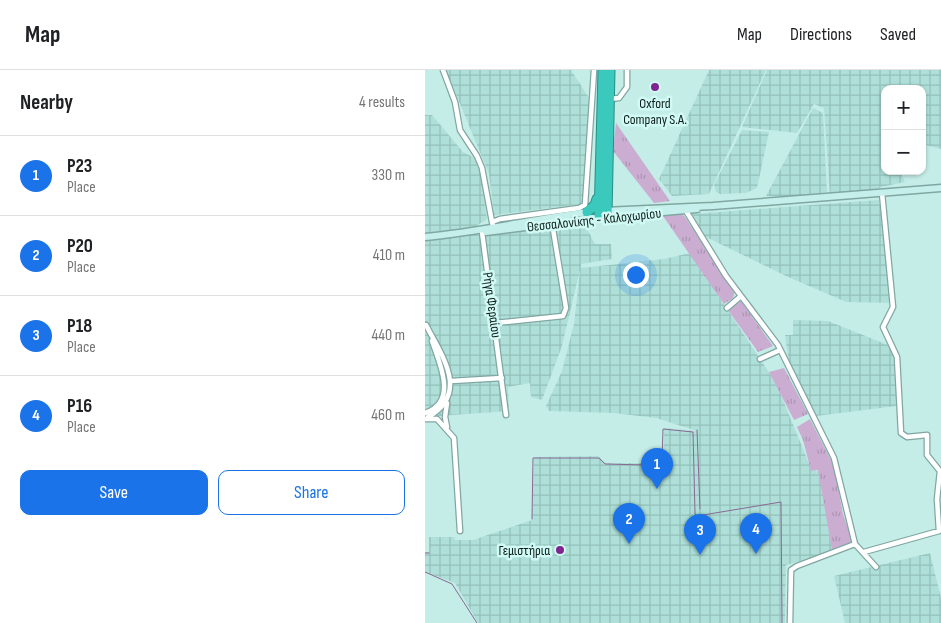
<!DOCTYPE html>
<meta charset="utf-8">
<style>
:root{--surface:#fff;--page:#f6f6f6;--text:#202124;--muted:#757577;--line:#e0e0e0;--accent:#1a73e8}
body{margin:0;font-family:"Sofia Sans Condensed",sans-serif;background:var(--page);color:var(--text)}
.controls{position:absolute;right:15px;top:15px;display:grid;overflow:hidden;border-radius:10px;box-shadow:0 1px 4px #0004}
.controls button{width:45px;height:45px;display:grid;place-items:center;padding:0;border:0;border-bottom:1px solid var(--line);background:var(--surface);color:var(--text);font:25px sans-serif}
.you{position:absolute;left:210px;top:204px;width:18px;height:18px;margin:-12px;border:4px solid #fff;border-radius:50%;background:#1a73e8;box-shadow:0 0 0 8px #1a73e833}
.badge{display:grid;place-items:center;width:32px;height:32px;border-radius:50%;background:var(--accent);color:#fff;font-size:16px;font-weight:700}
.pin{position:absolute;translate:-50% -41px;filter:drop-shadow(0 1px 2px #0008)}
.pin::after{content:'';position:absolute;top:26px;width:18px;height:15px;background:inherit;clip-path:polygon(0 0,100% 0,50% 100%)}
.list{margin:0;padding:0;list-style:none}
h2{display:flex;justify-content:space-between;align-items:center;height:65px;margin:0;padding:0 20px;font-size:21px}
h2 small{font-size:16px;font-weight:400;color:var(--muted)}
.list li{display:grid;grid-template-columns:32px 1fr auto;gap:15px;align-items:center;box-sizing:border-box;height:80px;padding:0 20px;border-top:1px solid var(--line)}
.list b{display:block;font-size:19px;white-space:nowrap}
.list p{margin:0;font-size:16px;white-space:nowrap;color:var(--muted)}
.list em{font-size:16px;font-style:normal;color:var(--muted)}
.actions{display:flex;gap:10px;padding:15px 20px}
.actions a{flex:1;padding:11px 0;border:1px solid var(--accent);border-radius:10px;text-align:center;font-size:18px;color:var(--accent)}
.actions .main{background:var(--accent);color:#fff}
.map{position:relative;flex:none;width:516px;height:553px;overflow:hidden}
header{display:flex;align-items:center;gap:30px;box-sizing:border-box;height:70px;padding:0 25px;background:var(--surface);border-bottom:1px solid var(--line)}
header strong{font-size:24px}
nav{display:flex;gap:28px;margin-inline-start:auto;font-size:18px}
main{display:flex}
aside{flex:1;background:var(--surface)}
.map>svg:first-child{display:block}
</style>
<header>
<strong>Map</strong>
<nav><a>Map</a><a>Directions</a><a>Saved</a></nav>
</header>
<main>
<aside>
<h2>Nearby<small>4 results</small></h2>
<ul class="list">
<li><span class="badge">1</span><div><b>P23</b><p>Place</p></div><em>330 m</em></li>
<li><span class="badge">2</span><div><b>P20</b><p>Place</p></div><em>410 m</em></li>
<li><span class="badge">3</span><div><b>P18</b><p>Place</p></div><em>440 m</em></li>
<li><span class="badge">4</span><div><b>P16</b><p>Place</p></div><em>460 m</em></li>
</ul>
<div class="actions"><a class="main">Save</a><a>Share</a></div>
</aside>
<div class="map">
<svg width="516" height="553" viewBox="0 0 516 553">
<defs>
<pattern id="industrial-grid" width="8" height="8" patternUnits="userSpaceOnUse" patternTransform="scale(1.25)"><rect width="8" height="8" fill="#aee0d9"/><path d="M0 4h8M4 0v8" fill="none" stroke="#94c0ba"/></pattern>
<pattern id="grass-tufts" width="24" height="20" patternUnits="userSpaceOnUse" patternTransform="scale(1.25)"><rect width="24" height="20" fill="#ccadd2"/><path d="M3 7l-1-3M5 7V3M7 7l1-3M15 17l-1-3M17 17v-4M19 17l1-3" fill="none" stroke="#ae94b4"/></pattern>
</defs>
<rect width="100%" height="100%" fill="#c4ede7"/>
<!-- industrial -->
<path fill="url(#industrial-grid)" d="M 21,0 L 146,0 L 164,28 L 159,127 L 156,134 L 69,145 L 64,104 Z
M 284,0 L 341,0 L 284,124 L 247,126 L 234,109 Z
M 342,0 L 516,0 L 516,79 L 497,74 L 497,19 L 460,19 L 460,101 L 475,101 L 480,112 L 456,117 L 447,122 L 405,126 L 399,38 L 389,34 L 372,63 L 317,57 Z
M 388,38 L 398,43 L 402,122 L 372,127 L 341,126 Z
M 0,45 L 7,45 L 38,82 L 50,88 L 56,106 L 62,149 L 45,160 L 0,165 Z
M 317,60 L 344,62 L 332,118 L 321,123 L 295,124 L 291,122 L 289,115 Z
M 454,130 L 469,233 L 421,232 L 361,206 L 279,166 L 267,144 Z
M 160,155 L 170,174 L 186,174 L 187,189 L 156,194 L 156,198 L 239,189 L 265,183 L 351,313 L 387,401 L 397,401 L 408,482 L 361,495 L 360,553 L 53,553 L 30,513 L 0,502 L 0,482 L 4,482 L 4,467 L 29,467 L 30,470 L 48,470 L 107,450 L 109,387 L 173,386 L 181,393 L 224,393 L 238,387 L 239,358 L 272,361 L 231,348 L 189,343 L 124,341 L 121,336 L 137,301 L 149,254 L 155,200 L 137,276 L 117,330 L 106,327 L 105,313 L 83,317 L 84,341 L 0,347 L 0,169 Z
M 368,250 L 403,251 L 468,277 L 472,336 L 391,346 L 364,294 L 360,265 L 368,265 Z
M 505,483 L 516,528 L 516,553 L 420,553 L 409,506 Z"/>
<!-- grass -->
<path fill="url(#grass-tufts)" d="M 191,53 L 245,131 L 229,133 L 188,81 Z
M 255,143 L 260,147 L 310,221 L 308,228 L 299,234 L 238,146 Z
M 316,231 L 348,276 L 333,282 L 303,240 Z
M 359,298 L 383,344 L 369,350 L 344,302 Z
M 385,349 L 409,396 L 418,444 L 427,470 L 425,474 L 407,480 L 393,400 L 386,401 L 378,370 L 372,357 Z"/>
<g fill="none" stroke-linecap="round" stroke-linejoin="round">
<!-- stream -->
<path stroke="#886993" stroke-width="1" d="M 272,360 L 275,439
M 107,449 L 108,388 L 174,388 L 180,394 L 221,395 L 237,388 L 238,359 L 268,362 L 270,444 L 272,446 L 356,432 L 357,553
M 0,483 L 4,483
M 0,502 L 27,514 L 52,553"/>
<defs>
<path id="street" d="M 18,0 L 30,32 L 35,60 L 52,86 L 57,98 L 67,152
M 184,29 L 194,28 L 202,17 L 202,0
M 261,141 L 301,206 L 353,275 L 409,388 L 430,474 L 451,497
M 69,159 L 67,152 L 75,149 L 154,138 L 160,135 L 169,0
M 57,162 L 81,345
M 302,238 L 316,226
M 70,253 L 138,246 L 141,238 L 127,153
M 1,255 C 17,286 45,323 3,347
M 335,289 L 355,280
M 26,311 L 77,308
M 22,333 L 20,347 L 22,357
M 0,343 C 33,332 15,294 7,271
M 0,349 L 12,349 L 29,368 L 35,461
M 439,482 L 514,461 L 512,429 L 515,401 L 502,385 L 502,365 L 482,367 L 476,363 L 472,287 L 458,257 L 468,237 L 457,123
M 365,553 L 366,500 L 372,496 L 430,474"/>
<path id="secondary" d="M 179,141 L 288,136 L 516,118
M 61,162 L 170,148 L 272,139
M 0,167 C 55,162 109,149 164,142"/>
<path id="highway" d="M 162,142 L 170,135 L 172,129
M 182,146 L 185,0
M 174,147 L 178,0"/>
</defs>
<!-- street casing -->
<use href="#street" stroke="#80a7a2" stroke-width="7"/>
<!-- secondary casing -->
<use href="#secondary" stroke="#80a7a2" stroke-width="9"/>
<!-- highway casing -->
<use href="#highway" stroke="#2b8d84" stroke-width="11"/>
<!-- street -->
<use href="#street" stroke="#fff" stroke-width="4.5"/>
<!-- secondary -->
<use href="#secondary" stroke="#c4efeb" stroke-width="6"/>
<!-- highway -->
<use href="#highway" stroke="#3bc9bd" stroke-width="9"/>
</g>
<!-- markers -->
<g fill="#802491" stroke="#d1faf4" stroke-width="2">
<circle cx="230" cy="17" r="5"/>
<circle cx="135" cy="480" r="5"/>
</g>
<g text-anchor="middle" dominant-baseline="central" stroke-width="5" stroke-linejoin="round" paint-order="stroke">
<!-- poi labels -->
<g font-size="14" fill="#0e1d1b" stroke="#d1faf4">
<text x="230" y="33">Oxford<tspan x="230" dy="16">Company S.A.</tspan></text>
<text x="125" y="480" text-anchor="end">Γεμιστήρια</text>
</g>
<!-- street labels -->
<g font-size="14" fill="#0e1d1b" stroke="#d1faf4">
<text transform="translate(169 150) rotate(-6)">Θεσσαλονίκης - Καλοχωρίου</text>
<text transform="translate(67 235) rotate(82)">Ρήγα Φεραίου</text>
</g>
</g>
</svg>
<div class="controls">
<button>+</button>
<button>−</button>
</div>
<div class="you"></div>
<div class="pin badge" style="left:232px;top:419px">1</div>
<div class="pin badge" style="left:204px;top:474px">2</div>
<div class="pin badge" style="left:275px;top:485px">3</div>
<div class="pin badge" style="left:331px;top:484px">4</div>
</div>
</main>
